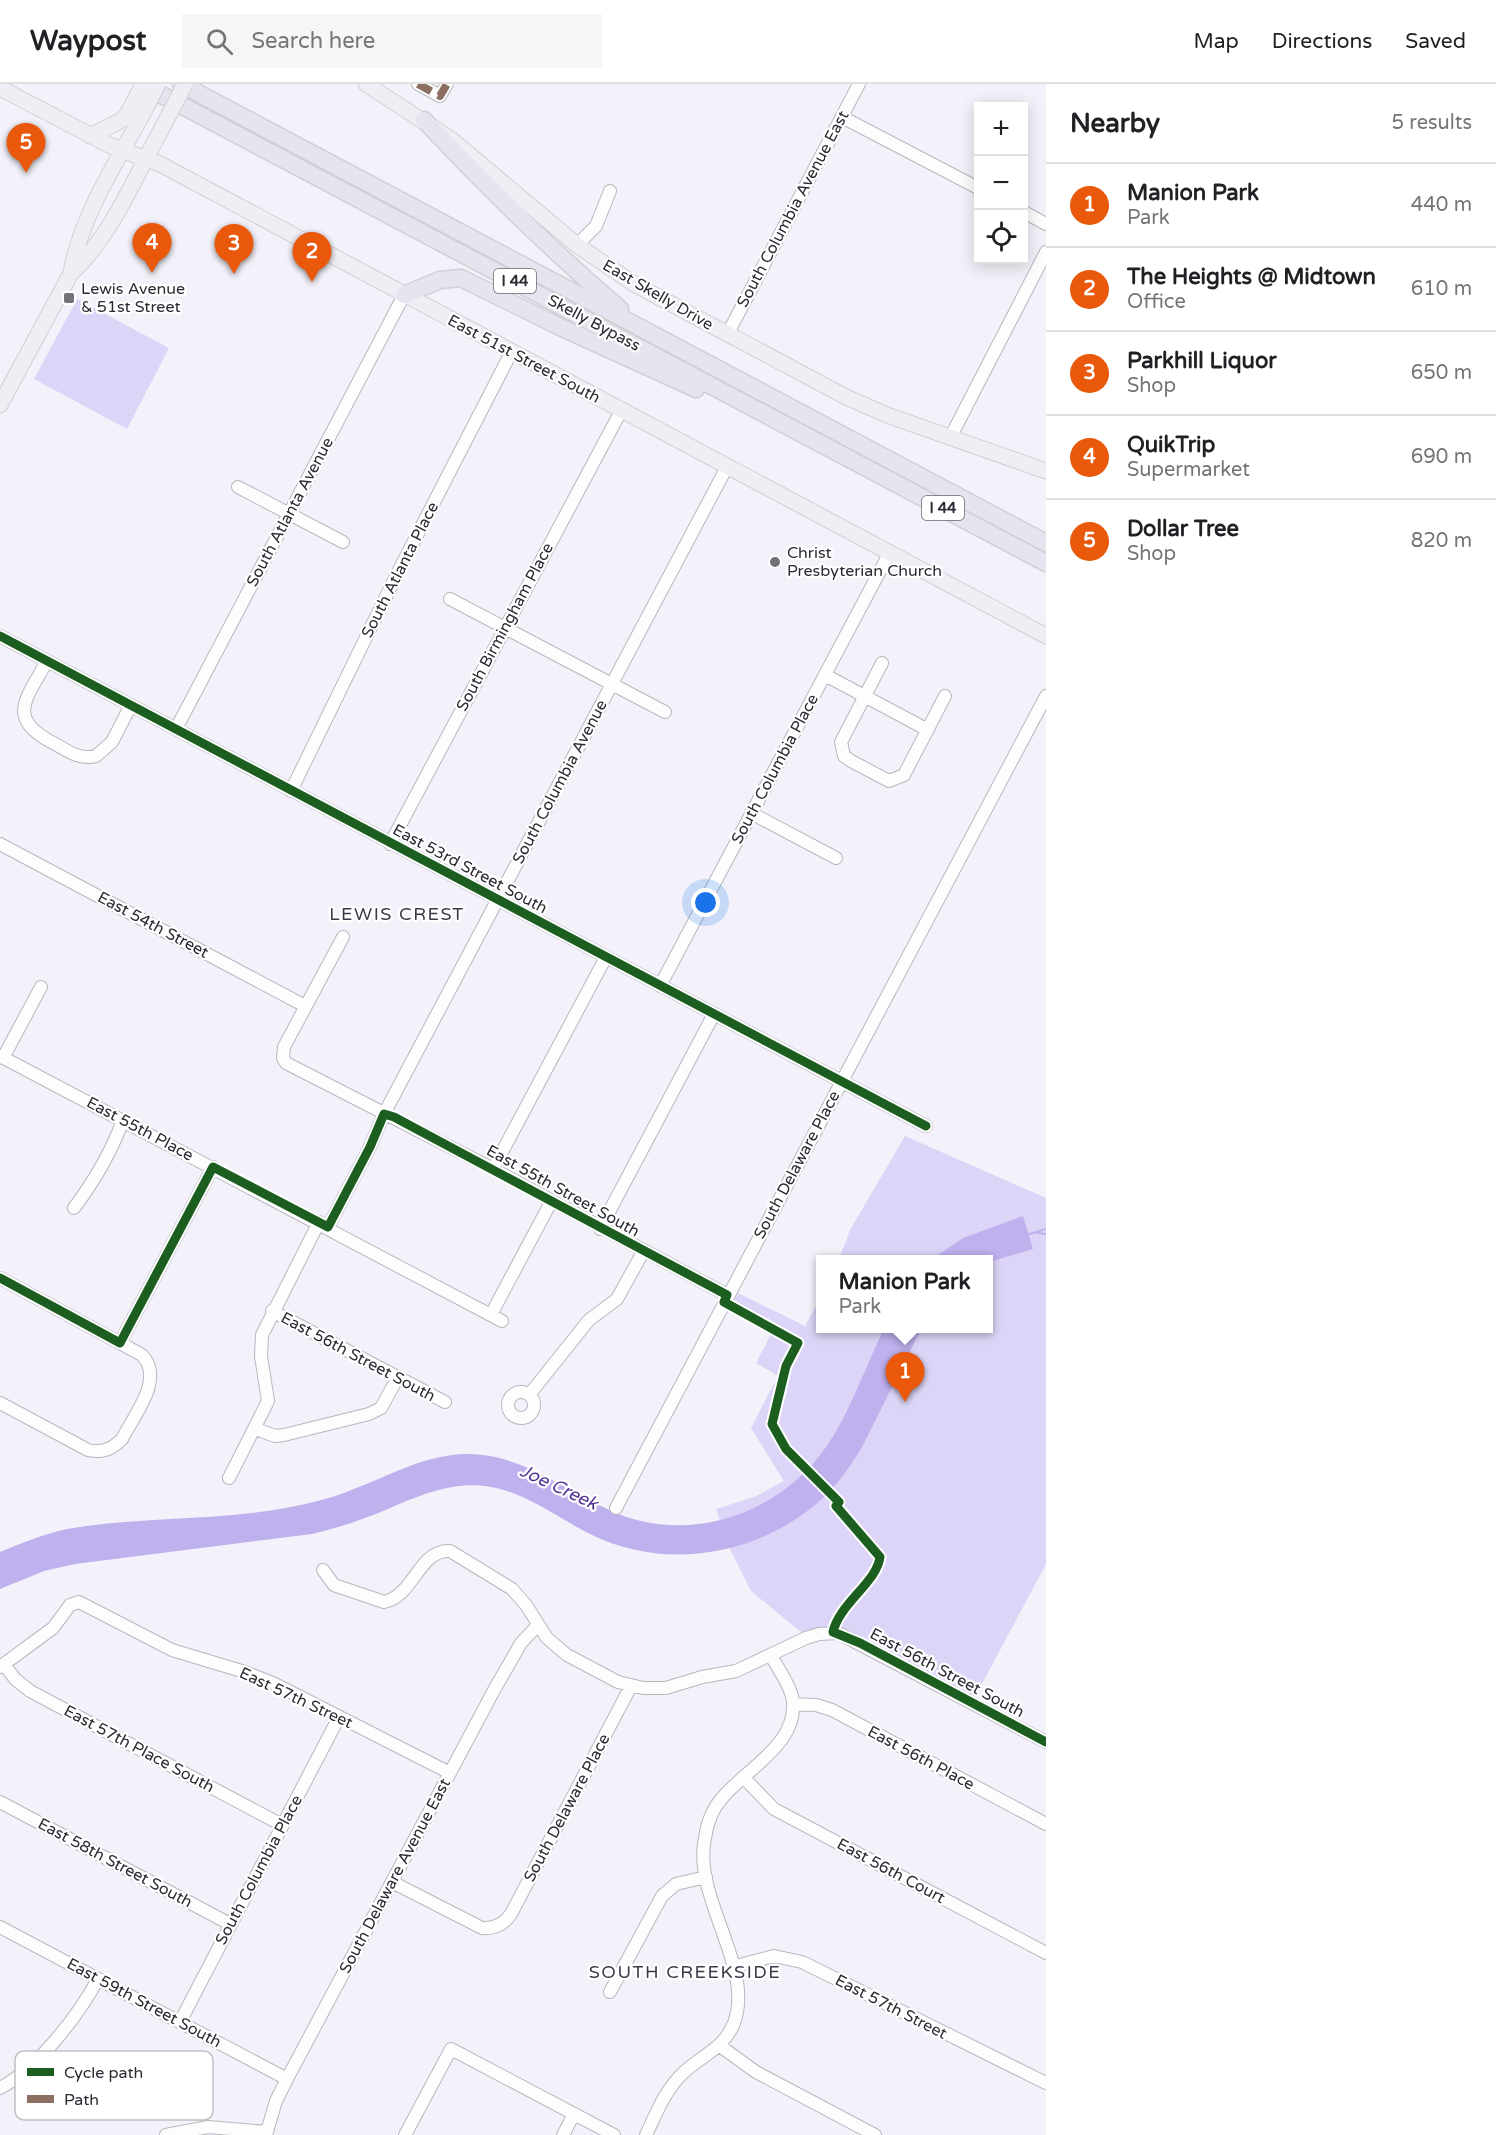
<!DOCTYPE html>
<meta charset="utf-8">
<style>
:root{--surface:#fff;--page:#f6f6f6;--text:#202124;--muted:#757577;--line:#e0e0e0;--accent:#ea580c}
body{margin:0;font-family:"Varela Round",sans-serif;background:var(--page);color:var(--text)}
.controls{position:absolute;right:18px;top:18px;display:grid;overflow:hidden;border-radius:0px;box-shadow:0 3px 15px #0003}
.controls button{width:54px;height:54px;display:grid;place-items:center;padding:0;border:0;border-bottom:2px solid var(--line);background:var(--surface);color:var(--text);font:30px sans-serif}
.you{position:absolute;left:706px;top:819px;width:21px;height:21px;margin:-15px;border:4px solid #fff;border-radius:50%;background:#1a73e8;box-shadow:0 0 0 9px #1a73e833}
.badge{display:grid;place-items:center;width:39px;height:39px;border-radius:50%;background:var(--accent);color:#fff;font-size:20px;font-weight:700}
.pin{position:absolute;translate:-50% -50px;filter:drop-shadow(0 2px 3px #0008)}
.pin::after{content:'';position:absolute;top:32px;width:21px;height:18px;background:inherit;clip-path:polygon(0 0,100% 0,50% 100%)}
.popup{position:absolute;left:816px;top:1171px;width:177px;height:78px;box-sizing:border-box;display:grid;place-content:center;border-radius:0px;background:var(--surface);filter:drop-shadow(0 2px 4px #0005);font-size:20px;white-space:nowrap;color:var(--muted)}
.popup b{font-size:22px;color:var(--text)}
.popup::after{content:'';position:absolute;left:50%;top:100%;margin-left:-12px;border:12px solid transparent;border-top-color:var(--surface)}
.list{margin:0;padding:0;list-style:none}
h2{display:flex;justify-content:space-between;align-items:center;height:78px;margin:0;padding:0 24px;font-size:26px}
h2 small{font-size:20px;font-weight:400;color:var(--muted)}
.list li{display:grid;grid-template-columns:39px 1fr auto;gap:18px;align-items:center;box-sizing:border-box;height:84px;padding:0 24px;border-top:2px solid var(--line)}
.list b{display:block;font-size:22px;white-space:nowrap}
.list p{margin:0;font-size:20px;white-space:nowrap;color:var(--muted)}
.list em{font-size:20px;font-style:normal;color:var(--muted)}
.icon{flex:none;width:33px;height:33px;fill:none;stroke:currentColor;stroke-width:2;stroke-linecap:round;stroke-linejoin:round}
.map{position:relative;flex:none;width:1046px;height:2051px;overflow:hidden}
header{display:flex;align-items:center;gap:36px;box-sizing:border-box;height:84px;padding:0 30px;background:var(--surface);border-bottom:2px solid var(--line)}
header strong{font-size:28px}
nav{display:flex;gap:33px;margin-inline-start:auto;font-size:21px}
.search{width:420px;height:54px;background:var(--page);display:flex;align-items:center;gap:15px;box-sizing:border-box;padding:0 21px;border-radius:0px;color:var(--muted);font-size:22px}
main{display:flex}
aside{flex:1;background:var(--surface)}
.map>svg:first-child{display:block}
</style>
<header>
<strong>Waypost</strong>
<div class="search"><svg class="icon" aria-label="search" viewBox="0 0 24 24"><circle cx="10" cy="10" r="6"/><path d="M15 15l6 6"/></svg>Search here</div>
<nav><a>Map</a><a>Directions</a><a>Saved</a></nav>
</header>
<main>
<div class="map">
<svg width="1046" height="2051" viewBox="0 0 1046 2051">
<rect width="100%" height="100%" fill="#f3f2fa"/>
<!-- green -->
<path fill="#dcd5f7" d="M 77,215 L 169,264 L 127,345 L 34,295 Z
M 905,1052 L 1046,1114 L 1046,1480 L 975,1613 L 845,1546 L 829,1543 L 803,1550 L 751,1507 L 730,1465 L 716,1425 L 754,1413 L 784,1397 L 751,1344 L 778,1292 L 756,1279 L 772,1248 L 730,1225 L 738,1209 L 805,1242 L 821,1213 L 821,1244 L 989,1244 L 989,1176 L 839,1175 L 850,1146 Z"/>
<!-- water -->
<path fill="#bfb0ee" d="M 1023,1132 L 1033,1165 L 989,1178 L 989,1176 L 932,1175 L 963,1154 Z
M 884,1245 L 921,1245 L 862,1363 C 851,1381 839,1399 824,1413 C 761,1471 669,1488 592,1451 C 559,1435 523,1406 485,1402 C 444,1397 409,1417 373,1431 C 353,1439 333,1445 312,1450 L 75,1480 L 44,1487 L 0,1505 L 0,1468 C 22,1459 44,1450 67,1445 C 152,1430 242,1439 325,1415 C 373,1402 419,1369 470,1370 C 521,1371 561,1403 605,1424 C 683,1463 777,1433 826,1363 C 849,1331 866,1281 884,1245 Z"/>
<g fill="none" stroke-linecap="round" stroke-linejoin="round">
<!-- stream -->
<path stroke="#bfb0ee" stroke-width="2" d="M 1037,1149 L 1046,1150
M 1026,1151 L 1046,1145"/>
<defs>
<path id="minor" d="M 418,0 L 440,12 L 447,0
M 842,33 L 978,104
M 1024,128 L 1046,140
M 577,161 L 596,142 L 610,107
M 727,251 L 859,0
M 950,354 L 1046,168
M 238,403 L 343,458
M 450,515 L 665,628
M 0,552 L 926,1042
M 47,577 C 25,617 5,635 57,661 C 69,668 81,676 96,672 L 112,658 L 131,621
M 882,579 L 841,658 L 844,672 L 851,677 L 889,697 L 904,691 L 945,612
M 825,591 L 928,646
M 176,645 L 404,211
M 291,707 L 397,490 L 512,267
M 751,729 L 836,774
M 0,760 L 305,922
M 390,760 L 621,327
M 343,853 L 284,963 L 283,974 L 286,979 L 493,1085 L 727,1211
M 660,902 L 890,468
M 0,972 L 502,1237
M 3,974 L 41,903
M 493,1085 L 606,873
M 74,1124 C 95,1096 111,1069 123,1036
M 328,1143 L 370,1063 L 384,1030 L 728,381
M 600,1145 L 714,930
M 0,1194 L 142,1271 C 165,1295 134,1331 122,1355 C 111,1366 102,1369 88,1366 L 0,1319
M 494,1225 L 551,1118
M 272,1227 L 445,1318
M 120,1259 L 213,1083
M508 1321a13 13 0 1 1 26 0a13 13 0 1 1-26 0Z
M 529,1311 L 589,1236 L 617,1215 L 643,1168
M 256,1345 L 275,1352 L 284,1351 L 369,1330 L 381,1324 L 398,1293
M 229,1394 L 268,1317 L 261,1272 L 262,1251 L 319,1138
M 616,1424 L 1046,612
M 323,1486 L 334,1501 L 384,1518 C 414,1512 419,1465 450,1467 L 512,1505 L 526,1521 L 547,1554 L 567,1571 L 618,1598 L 643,1604 L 666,1604 L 702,1593 L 736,1587 L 806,1554 L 819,1550 L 838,1549 L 1046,1658
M 4,1580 L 15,1595 L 30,1607 L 282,1741
M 0,1583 L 53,1544 L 70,1521 L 79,1518 L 172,1566 L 245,1588 L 275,1600 L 450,1689
M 793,1620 L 816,1621 L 832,1626 L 1046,1740
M 744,1694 L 774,1725 L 1046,1869
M 0,1718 L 230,1840
M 392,1798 L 482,1844 C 494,1845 504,1840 511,1830 L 631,1602
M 0,1843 L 287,1995
M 732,1883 L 774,1872 L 802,1878 L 1046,1999
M 610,1908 L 662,1812 L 676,1800 L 706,1793
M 180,1938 L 339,1633
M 720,1962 L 756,1988 L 875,2051
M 0,2004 C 38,1984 78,1932 98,1895
M 166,2051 L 208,2043 L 267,2048
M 266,2051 L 276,2017 L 287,1995 L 493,1608 L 521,1559 L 538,1541
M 405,2051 L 451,1965 L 614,2051
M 563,2051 L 574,2030
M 646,2051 C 656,2030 665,2006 683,1989 C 702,1971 724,1965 734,1939 C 755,1883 692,1813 705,1754 C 707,1739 713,1724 723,1713 C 746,1685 802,1658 792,1612 C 788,1598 778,1584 771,1572"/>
<path id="major" d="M 366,0 L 452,56 L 577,161 L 634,200 L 846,313 L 887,331 L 1046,387
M 0,4 L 111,62 L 160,80 L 1046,552
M 90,52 L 122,36 L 128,29
M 71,189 C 109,156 136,91 161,46
M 0,321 L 71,189 C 80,135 114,82 140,35"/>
<path id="highway" d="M 181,0 L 1046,459
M 143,1 L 1046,479
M 424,36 C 486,102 551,166 620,225
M 404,211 L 440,196 L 461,194 L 558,242 L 696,305"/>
</defs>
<!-- minor casing -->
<use href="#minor" stroke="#b8b7be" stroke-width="14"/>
<!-- major casing -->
<use href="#major" stroke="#d1d0d4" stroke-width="17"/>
<!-- highway casing -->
<use href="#highway" stroke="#d1d0d4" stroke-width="19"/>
<!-- minor -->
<use href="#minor" stroke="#fdfdfe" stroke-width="12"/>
<!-- major -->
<use href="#major" stroke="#f0eef5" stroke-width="15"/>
<!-- highway -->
<use href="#highway" stroke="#e6e4ee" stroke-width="16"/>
<defs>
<path id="major-bridge" d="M 128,29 L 143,0
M 140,35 L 158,0
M 161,46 L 185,0"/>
</defs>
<!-- major-bridge casing -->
<use href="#major-bridge" stroke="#d1d0d4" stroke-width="17" stroke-linecap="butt"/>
<!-- major-bridge -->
<use href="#major-bridge" stroke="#f0eef5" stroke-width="15"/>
<!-- quiet -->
<path stroke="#8d6e63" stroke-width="8" stroke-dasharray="15 8" stroke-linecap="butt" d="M 418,0 L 440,12 L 447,0"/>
<defs>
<path id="cycleway" d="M 0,552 L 926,1042
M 0,1194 L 120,1259 L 213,1083 L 328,1143 L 370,1063 L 384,1030 L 394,1033 L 727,1211 L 724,1218 L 798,1259 L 786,1282 L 772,1340 L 786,1365 L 839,1418 L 836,1422 L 880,1473 C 877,1498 839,1520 833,1548 L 860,1559 L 1046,1658"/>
</defs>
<!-- cycleway casing -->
<use href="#cycleway" stroke="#fff" stroke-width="13"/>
<!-- cycleway -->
<use href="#cycleway" stroke="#1b5e20" stroke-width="9"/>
</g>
<!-- markers -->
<g fill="#727078" stroke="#fff" stroke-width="2">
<rect x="63" y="208" width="12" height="12" rx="3"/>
<circle cx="775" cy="478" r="6"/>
</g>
<g text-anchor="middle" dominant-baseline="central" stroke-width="4.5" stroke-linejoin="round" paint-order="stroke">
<!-- shield labels -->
<g fill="#fff" stroke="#6b6a70" stroke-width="1.5">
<rect x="494" y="185" width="42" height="24" rx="4.5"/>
<rect x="922" y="412" width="42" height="24" rx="4.5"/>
</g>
<g font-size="15" font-weight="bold" fill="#2c2a32">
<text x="515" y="197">I 44</text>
<text x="943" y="424">I 44</text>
</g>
<!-- street labels -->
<g font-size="16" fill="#2c2a32" stroke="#fff">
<text transform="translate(793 125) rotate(-62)">South Columbia Avenue East</text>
<text transform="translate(658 211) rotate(30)">East Skelly Drive</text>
<text transform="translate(594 239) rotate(28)">Skelly Bypass</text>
<text transform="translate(524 275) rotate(28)">East 51st Street South</text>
<text transform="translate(290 428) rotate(-62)">South Atlanta Avenue</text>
<text transform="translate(400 486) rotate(-63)">South Atlanta Place</text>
<text transform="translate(505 543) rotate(-62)">South Birmingham Place</text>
<text transform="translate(775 685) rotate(-62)">South Columbia Place</text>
<text transform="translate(560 698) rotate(-62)">South Columbia Avenue</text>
<text transform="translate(470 785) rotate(28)">East 53rd Street South</text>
<text transform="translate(153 841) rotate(28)">East 54th Street</text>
<text transform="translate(140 1045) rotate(28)">East 55th Place</text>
<text transform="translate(797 1081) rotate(-62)">South Delaware Place</text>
<text transform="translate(563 1107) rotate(29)">East 55th Street South</text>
<text transform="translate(358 1273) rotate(28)">East 56th Street South</text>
<text transform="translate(947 1589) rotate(28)">East 56th Street South</text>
<text transform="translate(296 1614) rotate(25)">East 57th Street</text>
<text transform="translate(139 1665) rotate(28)">East 57th Place South</text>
<text transform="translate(921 1674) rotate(28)">East 56th Place</text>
<text transform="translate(567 1724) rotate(-62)">South Delaware Place</text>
<text transform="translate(115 1779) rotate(28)">East 58th Street South</text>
<text transform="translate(259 1786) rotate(-62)">South Columbia Place</text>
<text transform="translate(891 1787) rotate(28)">East 56th Court</text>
<text transform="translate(395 1792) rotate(-62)">South Delaware Avenue East</text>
<text transform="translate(144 1919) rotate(28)">East 59th Street South</text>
<text transform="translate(891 1923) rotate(27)">East 57th Street</text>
</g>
<!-- poi labels -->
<g font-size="16" fill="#2c2a32" stroke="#fff" text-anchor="start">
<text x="81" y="205">Lewis Avenue<tspan x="81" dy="18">&amp; 51st Street</tspan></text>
<text x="787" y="469">Christ<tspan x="787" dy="18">Presbyterian Church</tspan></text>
</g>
<!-- neighbourhood labels -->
<g font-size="18" letter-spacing="1.5" fill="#3c3848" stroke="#fff">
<text x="397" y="830">LEWIS CREST</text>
<text x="685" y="1888">SOUTH CREEKSIDE</text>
</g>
<!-- water labels -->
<g font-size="18" font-style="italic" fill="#533093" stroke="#fff">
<text transform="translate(559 1403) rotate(25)">Joe Creek</text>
</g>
</g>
<!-- legend -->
<rect x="15" y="1967" width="198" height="69" rx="9" fill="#fff" stroke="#c0bfc2" stroke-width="1.5"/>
<rect x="27" y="1984" width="27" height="8" fill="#1b5e20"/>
<rect x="27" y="2011" width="27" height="8" fill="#8d6e63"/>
<g font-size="16" fill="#2c2a32">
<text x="64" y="1994">Cycle path</text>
<text x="64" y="2021">Path</text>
</g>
</svg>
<div class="controls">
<button>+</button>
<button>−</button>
<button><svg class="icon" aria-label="locate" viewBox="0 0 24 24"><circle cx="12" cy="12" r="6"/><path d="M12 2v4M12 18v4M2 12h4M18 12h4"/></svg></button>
</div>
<div class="you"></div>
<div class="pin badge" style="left:905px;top:1318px">1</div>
<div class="popup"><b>Manion Park</b>Park</div>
<div class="pin badge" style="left:312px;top:198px">2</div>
<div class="pin badge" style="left:234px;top:190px">3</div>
<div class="pin badge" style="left:152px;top:189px">4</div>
<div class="pin badge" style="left:26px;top:89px">5</div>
</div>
<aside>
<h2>Nearby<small>5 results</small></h2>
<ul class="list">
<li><span class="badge">1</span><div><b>Manion Park</b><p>Park</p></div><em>440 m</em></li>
<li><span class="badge">2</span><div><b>The Heights @ Midtown</b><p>Office</p></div><em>610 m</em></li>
<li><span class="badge">3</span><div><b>Parkhill Liquor</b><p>Shop</p></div><em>650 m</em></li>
<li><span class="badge">4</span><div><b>QuikTrip</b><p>Supermarket</p></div><em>690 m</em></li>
<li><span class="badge">5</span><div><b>Dollar Tree</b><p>Shop</p></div><em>820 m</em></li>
</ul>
</aside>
</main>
